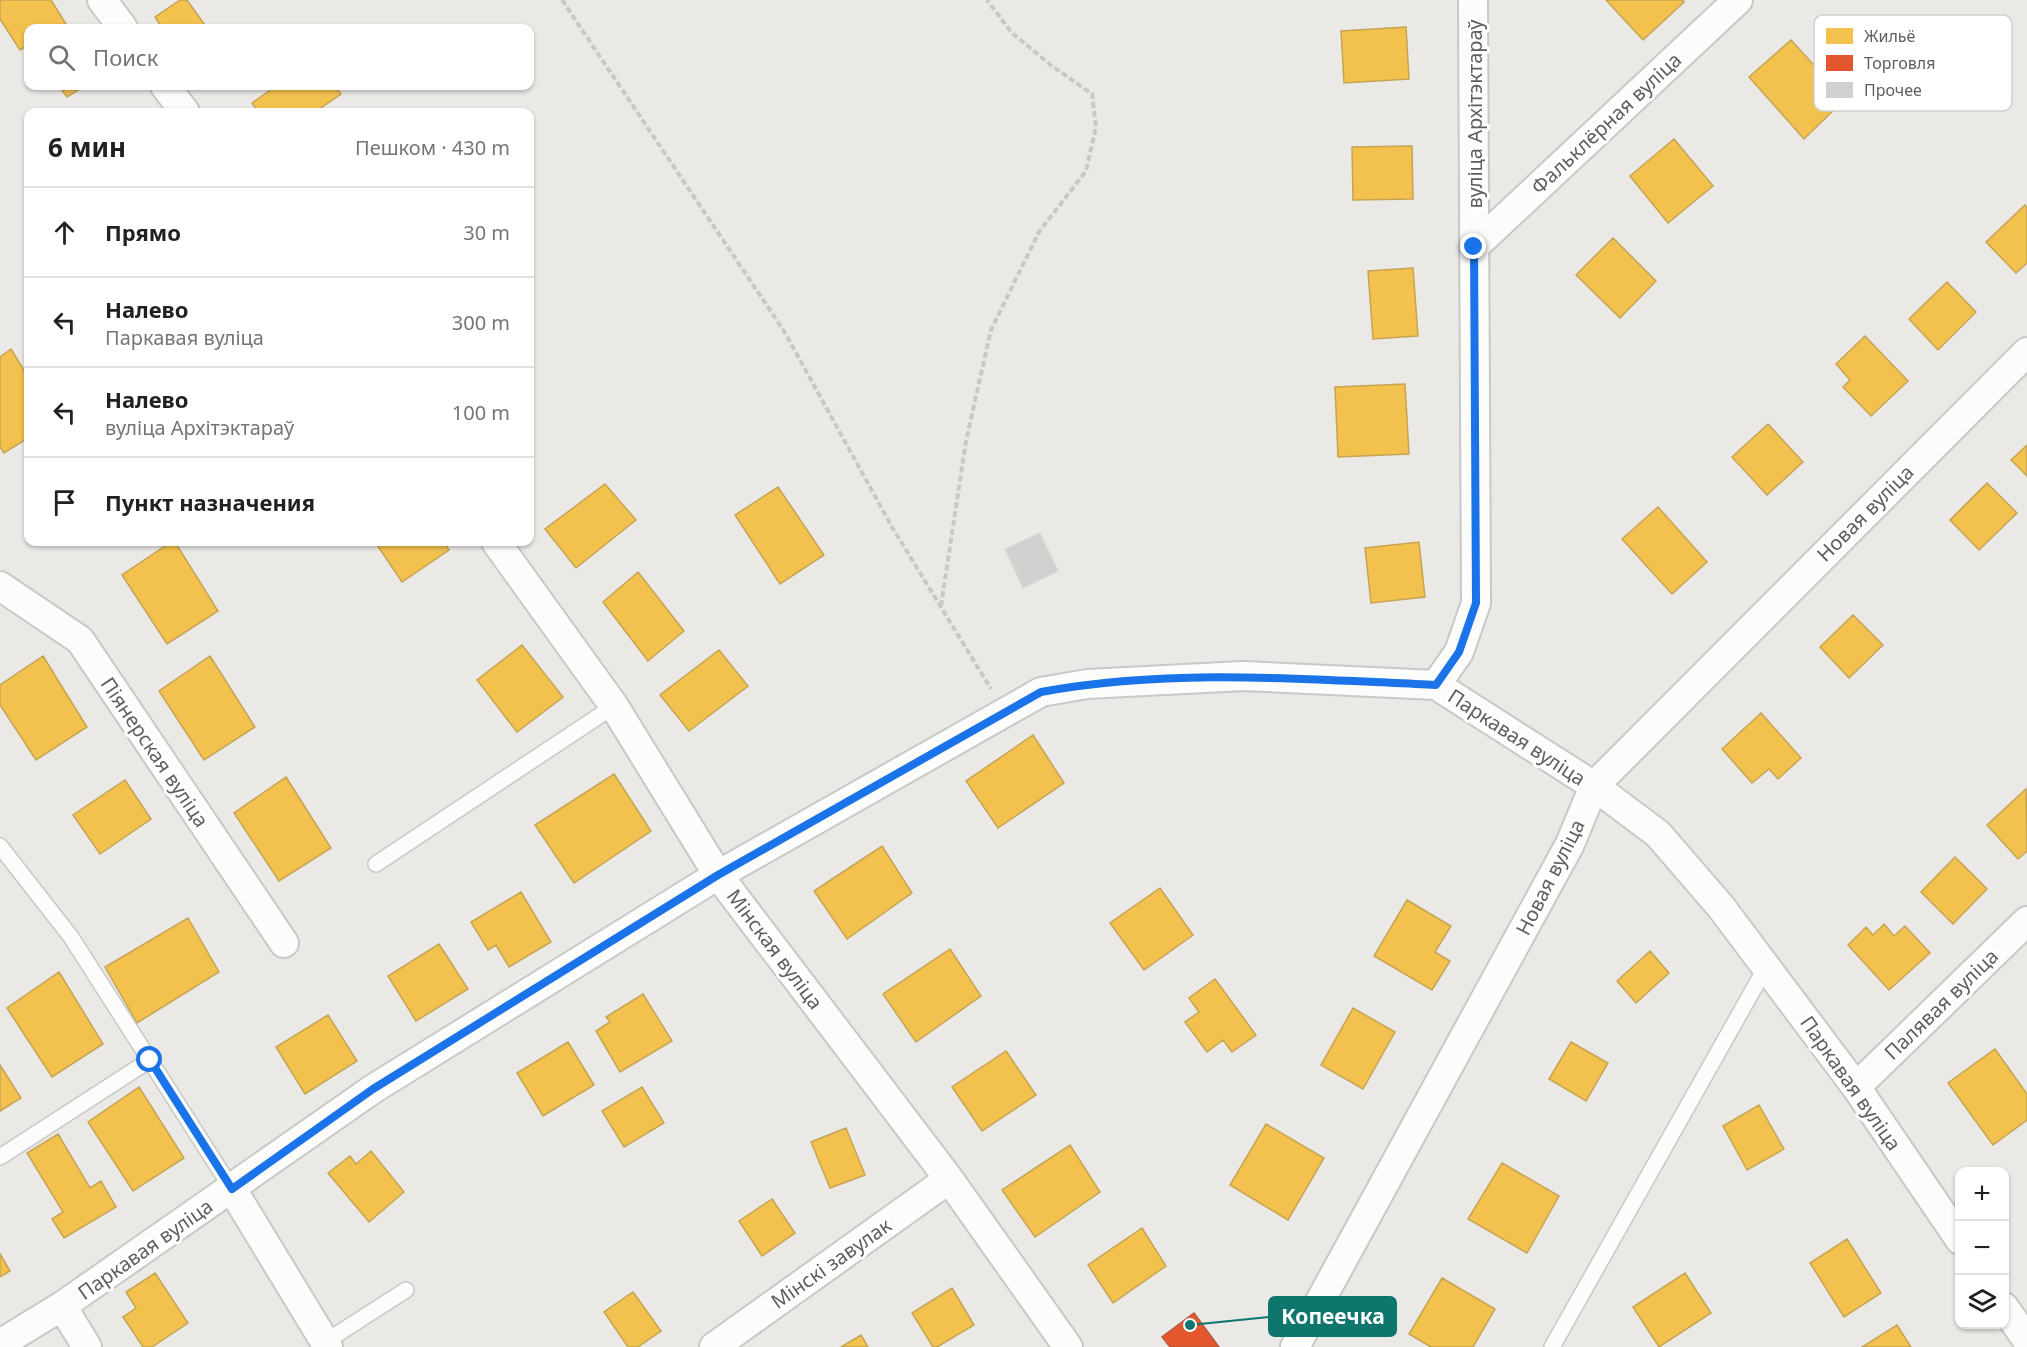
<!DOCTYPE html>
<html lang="ru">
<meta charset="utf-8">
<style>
:root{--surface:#fff;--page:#f2f2f2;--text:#202124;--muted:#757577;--line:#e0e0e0}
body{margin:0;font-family:"Noto Sans",sans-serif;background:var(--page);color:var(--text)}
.controls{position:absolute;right:18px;bottom:18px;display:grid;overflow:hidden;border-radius:12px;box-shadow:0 2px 4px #0004}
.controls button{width:54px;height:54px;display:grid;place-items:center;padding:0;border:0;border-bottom:2px solid var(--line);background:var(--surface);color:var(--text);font:30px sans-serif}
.stop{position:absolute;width:18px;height:18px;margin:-14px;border:4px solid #1a73e8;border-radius:50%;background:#fff}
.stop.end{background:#1a73e8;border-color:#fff;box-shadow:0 2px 6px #0008}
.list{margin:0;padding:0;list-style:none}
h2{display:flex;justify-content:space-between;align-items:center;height:78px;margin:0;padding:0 24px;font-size:26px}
h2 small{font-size:20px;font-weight:400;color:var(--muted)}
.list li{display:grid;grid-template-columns:39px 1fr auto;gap:18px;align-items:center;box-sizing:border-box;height:90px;padding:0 24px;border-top:2px solid var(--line)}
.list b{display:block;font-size:22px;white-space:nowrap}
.list p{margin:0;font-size:20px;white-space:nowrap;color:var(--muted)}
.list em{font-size:20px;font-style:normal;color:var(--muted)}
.icon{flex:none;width:33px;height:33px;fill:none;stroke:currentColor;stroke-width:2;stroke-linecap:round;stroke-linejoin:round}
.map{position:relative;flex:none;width:2027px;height:1347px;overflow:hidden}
.search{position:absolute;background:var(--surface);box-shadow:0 2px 4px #0004;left:24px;top:24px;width:510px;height:66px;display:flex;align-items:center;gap:15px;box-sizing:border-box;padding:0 21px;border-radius:12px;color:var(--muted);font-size:22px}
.panel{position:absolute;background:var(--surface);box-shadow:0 2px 4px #0004;left:24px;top:108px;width:510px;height:438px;border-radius:12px}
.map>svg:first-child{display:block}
</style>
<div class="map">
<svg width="2027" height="1347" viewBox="0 0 2027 1347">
<rect width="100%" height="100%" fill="#ebe9e6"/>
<!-- homes -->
<path fill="#f2c14e" stroke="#c5a454" stroke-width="1.5" d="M 0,0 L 51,0 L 66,24 L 58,28 L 28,28 L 28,45 L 20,50 L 0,19 Z
M 180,0 L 187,0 L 207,28 L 162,28 L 155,17 Z
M 1606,0 L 1683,0 L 1684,2 L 1643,40 Z
M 1406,27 L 1409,79 L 1344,83 L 1341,31 Z
M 1791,40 L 1845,99 L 1804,139 L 1749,77 Z
M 59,86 L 85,86 L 67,97 Z
M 276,86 L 335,86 L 341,94 L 315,112 L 258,112 L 252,103 Z
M 1674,139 L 1713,186 L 1668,223 L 1630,176 Z
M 1412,146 L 1413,199 L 1353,200 L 1352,147 Z
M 2025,205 L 2027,208 L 2027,263 L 2016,273 L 1986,242 Z
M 1613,238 L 1656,281 L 1620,318 L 1576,275 Z
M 1413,268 L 1418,336 L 1373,339 L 1368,271 Z
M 1947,282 L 1976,312 L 1938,350 L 1909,319 Z
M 1865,336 L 1908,381 L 1871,416 L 1843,387 L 1850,380 L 1836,364 Z
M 11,349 L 28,377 L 28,438 L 4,453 L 0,447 L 0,357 Z
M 1405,384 L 1409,454 L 1338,457 L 1335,387 Z
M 1768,424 L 1803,462 L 1767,495 L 1732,457 Z
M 2027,445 L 2027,476 L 2011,460 Z
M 1987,483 L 2017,513 L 1979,550 L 1950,520 Z
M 605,484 L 636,520 L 576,568 L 545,529 Z
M 778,487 L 824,555 L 780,584 L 735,515 Z
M 1658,507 L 1707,562 L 1672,594 L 1622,539 Z
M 171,542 L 175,542 L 218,611 L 167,644 L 122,575 Z
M 375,542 L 444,542 L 449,550 L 402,582 Z
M 1419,542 L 1425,597 L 1371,603 L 1365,548 Z
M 638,572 L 684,631 L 648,661 L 603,602 Z
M 1853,615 L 1883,645 L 1849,678 L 1820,647 Z
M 522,645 L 563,697 L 517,732 L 477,680 Z
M 719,650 L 748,686 L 689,731 L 660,695 Z
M 43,656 L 87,727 L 36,760 L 0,705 L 0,685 Z
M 210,656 L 255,727 L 204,760 L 159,691 Z
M 1761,713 L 1801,758 L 1778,779 L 1769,769 L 1752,783 L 1722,749 Z
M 1033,735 L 1064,783 L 998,828 L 966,781 Z
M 614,774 L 651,831 L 574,883 L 535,825 Z
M 286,777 L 331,848 L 279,881 L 234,813 Z
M 125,780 L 151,819 L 100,854 L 73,815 Z
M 2026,789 L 2027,851 L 2018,859 L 1987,825 Z
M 882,846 L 912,893 L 847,939 L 814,891 Z
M 1955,857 L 1987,889 L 1953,924 L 1921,892 Z
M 1160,888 L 1193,935 L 1144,970 L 1110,923 Z
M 521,892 L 551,942 L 509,967 L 496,945 L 488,950 L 471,922 Z
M 1407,900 L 1451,926 L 1435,952 L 1450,961 L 1432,990 L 1374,956 Z
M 188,918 L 219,972 L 137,1023 L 105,967 Z
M 1884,924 L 1894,936 L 1905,926 L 1930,953 L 1889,990 L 1848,945 L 1866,927 L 1873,935 Z
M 439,944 L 468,989 L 416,1021 L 388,976 Z
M 950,949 L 981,996 L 916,1042 L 883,994 Z
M 1650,951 L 1669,973 L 1636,1003 L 1617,981 Z
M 59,972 L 103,1044 L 52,1077 L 7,1008 Z
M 1215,979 L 1256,1035 L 1232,1052 L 1223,1040 L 1207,1052 L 1185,1022 L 1199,1012 L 1189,998 Z
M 643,994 L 672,1041 L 620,1072 L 596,1031 L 610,1022 L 606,1017 Z
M 1353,1008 L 1395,1032 L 1363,1089 L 1321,1065 Z
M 328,1015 L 357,1061 L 305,1094 L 276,1047 Z
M 568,1042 L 594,1085 L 543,1116 L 517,1073 Z
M 1571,1042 L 1608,1063 L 1586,1101 L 1549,1079 Z
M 1995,1049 L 2027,1094 L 2027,1120 L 1993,1145 L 1948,1083 Z
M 1006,1051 L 1036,1095 L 982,1131 L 952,1087 Z
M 0,1065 L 21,1098 L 0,1111 Z
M 139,1087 L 184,1158 L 133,1191 L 88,1122 Z
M 642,1087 L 664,1123 L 624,1147 L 602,1111 Z
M 1759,1105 L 1784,1149 L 1747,1170 L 1723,1126 Z
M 1266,1124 L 1324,1158 L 1288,1220 L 1230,1185 Z
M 846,1128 L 865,1175 L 830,1188 L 811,1142 Z
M 58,1134 L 90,1188 L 101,1181 L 116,1207 L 64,1238 L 52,1219 L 63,1212 L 27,1153 Z
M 1070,1145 L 1100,1192 L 1035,1237 L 1002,1190 Z
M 371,1151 L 404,1192 L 369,1222 L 328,1173 L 350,1156 L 356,1164 Z
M 1502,1163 L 1559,1196 L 1527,1253 L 1468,1219 Z
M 772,1199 L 795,1233 L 762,1256 L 739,1221 Z
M 1142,1228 L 1166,1266 L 1113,1303 L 1088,1265 Z
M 1847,1239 L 1881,1293 L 1844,1317 L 1810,1263 Z
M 0,1254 L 10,1271 L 0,1277 Z
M 155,1273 L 188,1323 L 152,1347 L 143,1347 L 123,1317 L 136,1308 L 126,1292 Z
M 1685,1273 L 1711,1313 L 1659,1347 L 1633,1307 Z
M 1442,1278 L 1495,1309 L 1473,1347 L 1431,1347 L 1409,1334 Z
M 952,1288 L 974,1325 L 937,1347 L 933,1347 L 912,1313 Z
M 633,1292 L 661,1331 L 638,1347 L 628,1347 L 604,1312 Z
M 1897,1325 L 1911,1347 L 1862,1347 Z
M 861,1335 L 868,1347 L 841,1347 Z"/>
<!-- shops -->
<path fill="#e4572e" stroke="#bb5a3e" stroke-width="1.5" d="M 1194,1313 L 1219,1347 L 1170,1347 L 1162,1337 Z"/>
<!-- building -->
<path fill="#d1d0ce" stroke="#dad8d5" stroke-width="1.5" d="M 1040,533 L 1058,571 L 1023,588 L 1005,549 Z"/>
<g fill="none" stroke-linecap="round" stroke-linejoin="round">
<defs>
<path id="service" d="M 0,846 L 71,937 L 232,1189
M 376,864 L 614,706
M 0,1157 L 150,1060
M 325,1342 L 406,1290
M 1552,1347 L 1766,967"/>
<path id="minor" d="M 102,0 L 123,28
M 165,86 L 185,112
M 1474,247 L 1738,0
M 496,542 L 614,706 L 718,875 L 949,1179 L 1068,1347
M 0,586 L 80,640 L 284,943
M 1436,685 L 1459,652 L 1476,603 L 1473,0
M 1856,1087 L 2027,921
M 232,1189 L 328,1347
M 62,1306 L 87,1347
M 2004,1307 L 2027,1340
M 0,1344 L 62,1306 L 373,1089 L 718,875 L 1041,692 L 1087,684 L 1243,676 L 1436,685 L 1594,786 L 1658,834 L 1721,907 L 1856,1087 L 1960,1240
M 714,1347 L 949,1179
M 1295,1347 L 1570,844 L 1594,786 L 2027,352"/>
</defs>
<!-- service casing -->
<use href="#service" stroke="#c7c8c8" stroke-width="18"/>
<!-- minor casing -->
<use href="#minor" stroke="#c7c8c8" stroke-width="32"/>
<!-- path -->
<path stroke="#c5cac7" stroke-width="4" stroke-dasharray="6 3" stroke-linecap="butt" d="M 562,0 L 784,331 L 892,527 L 991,689
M 941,606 L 966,441 L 991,330 L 1039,232 L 1086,171 L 1096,127 L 1092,94 L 1052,66 L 1012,33 L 987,0"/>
<!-- service -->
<use href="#service" stroke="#fcfcfb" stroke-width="15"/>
<!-- minor -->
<use href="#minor" stroke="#fcfcfb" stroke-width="28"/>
</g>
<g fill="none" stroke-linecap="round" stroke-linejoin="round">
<!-- route -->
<path stroke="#1a73e8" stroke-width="8" d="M 150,1060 L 232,1189 L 373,1089 L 718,875 L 1041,692 C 1171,668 1304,679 1436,685 L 1459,652 L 1476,603 L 1474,247"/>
</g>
<g text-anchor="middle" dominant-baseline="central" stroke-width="6" stroke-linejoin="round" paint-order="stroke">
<!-- street labels -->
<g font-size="20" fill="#5b6063" stroke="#fff">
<text transform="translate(1474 114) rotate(-90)">вуліца Архітэктараў</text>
<text transform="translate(1606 123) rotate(-43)">Фальклёрная вуліца</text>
<text transform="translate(1865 513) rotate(-45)">Новая вуліца</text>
<text transform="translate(1517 737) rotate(33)">Паркавая вуліца</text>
<text transform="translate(155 752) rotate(56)">Піянерская вуліца</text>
<text transform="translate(1550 877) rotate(-63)">Новая вуліца</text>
<text transform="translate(775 949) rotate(53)">Мінская вуліца</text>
<text transform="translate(1941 1004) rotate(-44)">Палявая вуліца</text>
<text transform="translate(1851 1083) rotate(55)">Паркавая вуліца</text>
<text transform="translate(145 1249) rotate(-35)">Паркавая вуліца</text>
<text transform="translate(831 1263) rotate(-35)">Мінскі завулак</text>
</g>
</g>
<!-- legend -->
<rect x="1814" y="15" width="198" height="96" rx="9" fill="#fff" stroke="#cecfd0" stroke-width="1.5"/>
<rect x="1826" y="28" width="27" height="16" fill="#f2c14e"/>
<rect x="1826" y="55" width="27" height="16" fill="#e4572e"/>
<rect x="1826" y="82" width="27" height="16" fill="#d1d0ce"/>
<g font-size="16" fill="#5b6063">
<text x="1864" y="42">Жильё</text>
<text x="1864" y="69">Торговля</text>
<text x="1864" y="96">Прочее</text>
</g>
<!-- callouts -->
<path fill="none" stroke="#0f766e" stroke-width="2" d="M1190 1325L1269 1317"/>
<circle fill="#0f766e" stroke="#fff" stroke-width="2" cx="1190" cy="1325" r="6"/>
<rect fill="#0f766e" stroke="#0f766e" stroke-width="2" x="1269" y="1297" width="127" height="39" rx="6"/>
<g font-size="21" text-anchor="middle" font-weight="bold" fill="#fff">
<text x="1333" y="1324">Копеечка</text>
</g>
</svg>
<div class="controls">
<button>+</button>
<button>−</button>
<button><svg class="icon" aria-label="layers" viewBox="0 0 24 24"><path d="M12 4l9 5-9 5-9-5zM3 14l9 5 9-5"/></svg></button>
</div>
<div class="stop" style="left:150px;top:1060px"></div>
<div class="stop end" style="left:1474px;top:247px"></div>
<div class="search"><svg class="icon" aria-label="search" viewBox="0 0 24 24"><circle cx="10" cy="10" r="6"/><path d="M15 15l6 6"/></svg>Поиск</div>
<section class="panel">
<h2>6 мин<small>Пешком · 430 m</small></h2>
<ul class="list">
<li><svg class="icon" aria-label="ahead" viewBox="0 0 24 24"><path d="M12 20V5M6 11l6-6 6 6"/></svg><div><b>Прямо</b></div><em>30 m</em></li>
<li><svg class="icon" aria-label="left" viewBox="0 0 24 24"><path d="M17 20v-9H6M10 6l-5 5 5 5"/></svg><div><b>Налево</b><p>Паркавая вуліца</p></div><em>300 m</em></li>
<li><svg class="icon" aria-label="left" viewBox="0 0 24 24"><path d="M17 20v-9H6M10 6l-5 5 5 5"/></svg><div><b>Налево</b><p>вуліца Архітэктараў</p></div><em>100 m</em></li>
<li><svg class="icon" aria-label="arrive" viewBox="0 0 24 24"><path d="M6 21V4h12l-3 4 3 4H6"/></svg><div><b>Пункт назначения</b></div></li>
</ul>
</section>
</div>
